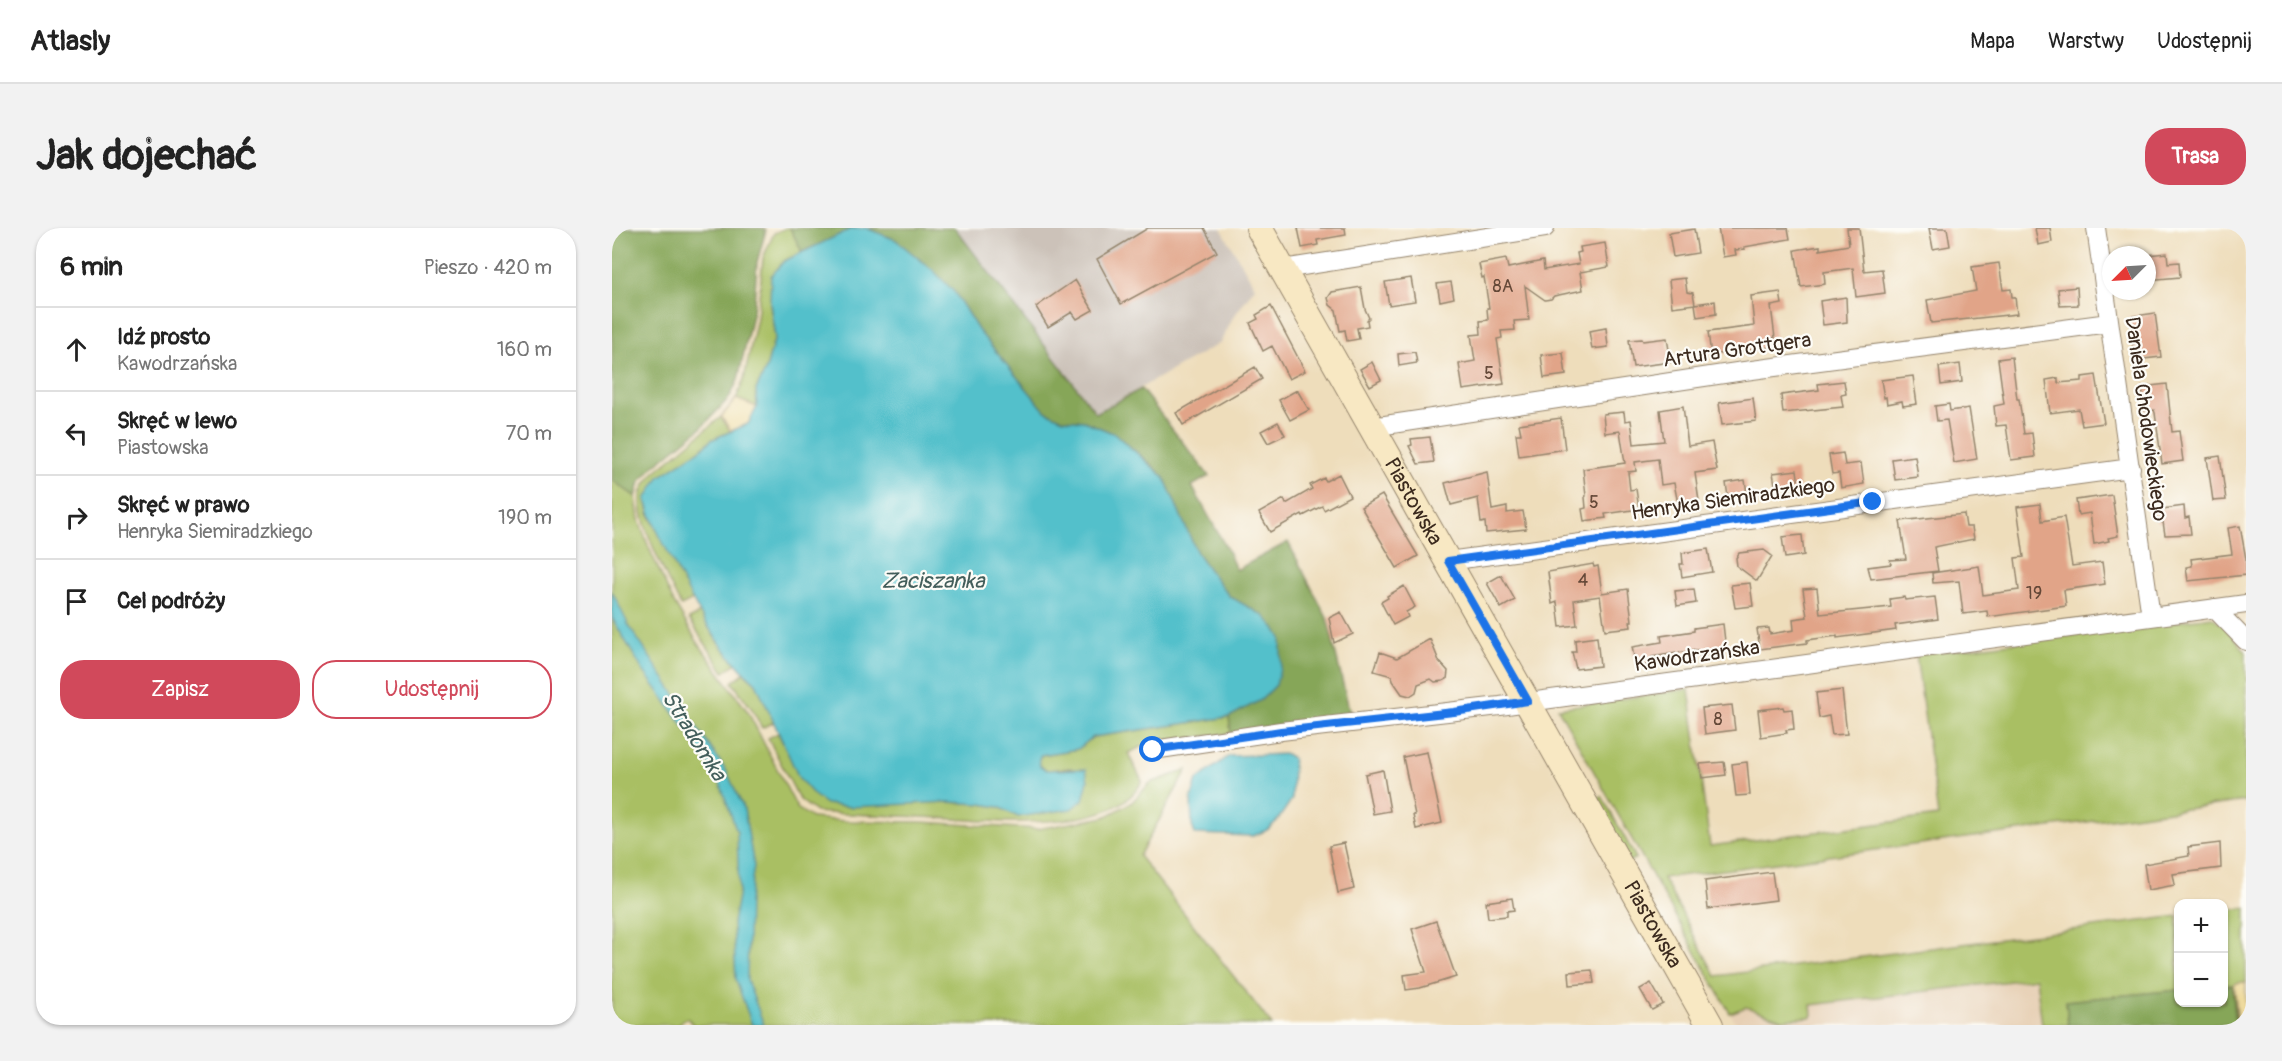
<!DOCTYPE html>
<html lang="pl">
<meta charset="utf-8">
<style>
:root{--surface:#fff;--page:#f2f2f2;--text:#222;--muted:#767676;--line:#e0e0e0;--accent:#d1495b}
body{margin:0;font-family:Pangolin,sans-serif;background:var(--page);color:var(--text)}
.controls{position:absolute;right:18px;bottom:18px;display:grid;overflow:hidden;border-radius:12px;box-shadow:0 2px 4px #0004}
.controls button{width:54px;height:54px;display:grid;place-items:center;padding:0;border:0;border-bottom:2px solid var(--line);background:var(--surface);color:var(--text);font:30px sans-serif}
.compass{position:absolute;left:1490px;top:18px;width:54px;height:54px;border-radius:50%;background:var(--surface);box-shadow:0 2px 4px #0004;rotate:246deg}
.stop{position:absolute;width:18px;height:18px;margin:-14px;border:4px solid #1a73e8;border-radius:50%;background:#fff}
.stop.end{background:#1a73e8;border-color:#fff;box-shadow:0 2px 6px #0008}
.list{margin:0;padding:0;list-style:none}
h2{display:flex;justify-content:space-between;align-items:center;height:78px;margin:0;padding:0 24px;font-size:26px}
h2 small{font-size:20px;font-weight:400;color:var(--muted)}
.list li{display:grid;grid-template-columns:39px 1fr auto;gap:18px;align-items:center;box-sizing:border-box;height:84px;padding:0 24px;border-top:2px solid var(--line)}
.list b{display:block;font-size:22px;white-space:nowrap}
.list p{margin:0;font-size:20px;white-space:nowrap;color:var(--muted)}
.list em{font-size:20px;font-style:normal;color:var(--muted)}
.actions{display:flex;gap:12px;padding:18px 24px}
.actions a{flex:1;padding:14px 0;border:2px solid var(--accent);border-radius:24px;text-align:center;font-size:21px;color:var(--accent)}
.actions .main{background:var(--accent);color:#fff}
.icon{flex:none;width:33px;height:33px;fill:none;stroke:currentColor;stroke-width:2;stroke-linecap:round;stroke-linejoin:round}
.map{position:relative;flex:none;width:1634px;height:797px;overflow:hidden;border-radius:24px}
header{display:flex;align-items:center;gap:36px;box-sizing:border-box;height:84px;padding:0 30px;background:var(--surface);border-bottom:2px solid var(--line)}
header strong{font-size:28px}
nav{display:flex;gap:33px;margin-inline-start:auto;font-size:21px}
.intro{display:flex;align-items:center;justify-content:space-between;box-sizing:border-box;height:144px;padding:0 36px}
h1{margin:0;font-size:42px}
.button{padding:15px 27px;border-radius:24px;background:var(--accent);color:#fff;font-size:21px;font-weight:700}
main{display:flex;gap:36px;padding:0 36px}
aside{flex:1;background:var(--surface);border-radius:24px;box-shadow:0 2px 4px #0004}
.map>svg:first-child{display:block}
</style>
<header>
<strong>Atlasly</strong>
<nav><a>Mapa</a><a>Warstwy</a><a>Udostępnij</a></nav>
</header>
<div class="intro"><h1>Jak dojechać</h1><a class="button">Trasa</a></div>
<main>
<aside>
<h2>6 min<small>Pieszo · 420 m</small></h2>
<ul class="list">
<li><svg class="icon" aria-label="ahead" viewBox="0 0 24 24"><path d="M12 20V5M6 11l6-6 6 6"/></svg><div><b>Idź prosto</b><p>Kawodrzańska</p></div><em>160 m</em></li>
<li><svg class="icon" aria-label="left" viewBox="0 0 24 24"><path d="M17 20v-9H6M10 6l-5 5 5 5"/></svg><div><b>Skręć w lewo</b><p>Piastowska</p></div><em>70 m</em></li>
<li><svg class="icon" aria-label="right" viewBox="0 0 24 24"><path d="M7 20v-9h11M14 6l5 5-5 5"/></svg><div><b>Skręć w prawo</b><p>Henryka Siemiradzkiego</p></div><em>190 m</em></li>
<li><svg class="icon" aria-label="arrive" viewBox="0 0 24 24"><path d="M6 21V4h12l-3 4 3 4H6"/></svg><div><b>Cel podróży</b></div></li>
</ul>
<div class="actions"><a class="main">Zapisz</a><a>Udostępnij</a></div>
</aside>
<div class="map">
<svg width="1634" height="797" viewBox="0 0 1634 797">
<rect width="100%" height="100%" fill="#fdfcf7"/>
<filter id="ink" filterUnits="userSpaceOnUse"><feTurbulence type="fractalNoise" baseFrequency=".0167" numOctaves="2"/><feDisplacementMap in="SourceGraphic" scale="12" xChannelSelector="R" yChannelSelector="G"/><feConvolveMatrix kernelMatrix="1 2 1 2 8 2 1 2 1" color-interpolation-filters="sRGB"/></filter>
<filter id="wash" filterUnits="userSpaceOnUse"><feTurbulence type="fractalNoise" baseFrequency=".008" numOctaves="4" result="noise"/><feDisplacementMap in="SourceGraphic" scale="24" xChannelSelector="R" yChannelSelector="G"/><feGaussianBlur stdDeviation="1.35" result="paint"/><feColorMatrix in="noise" values="0 0 0 0 0 0 0 0 0 0 0 0 0 0 0 0 0 1.4 0 .05"/><feComposite in="paint" operator="in"/></filter>
<g filter="url(#wash)">
<rect width="100%" height="100%" fill="#edb"/>
<!-- built -->
<path fill="#e7d0b5" d="M 1424,706 L 1435,797 L 1125,797 L 1098,749 Z"/>
<!-- industrial -->
<path fill="#ccc2b9" d="M 343,0 L 609,0 L 643,59 L 620,91 L 608,115 L 484,185 Z"/>
<!-- green -->
<path fill="#a9bf63" stroke="#727440" stroke-width="1.5" d="M 174,0 L 178,0 L 190,24 L 172,33 L 158,75 L 163,109 L 154,141 L 144,162 L 145,179 L 124,171 L 132,151 L 145,90 L 151,30 L 162,5 Z
M 109,189 L 119,203 L 99,212 L 34,271 L 38,288 L 81,372 L 69,378 C 56,352 26,296 29,268 C 30,258 37,251 43,244 Z
M 0,252 L 24,269 L 27,292 L 37,320 L 61,373 L 84,412 L 136,484 L 185,580 L 200,590 L 232,593 L 309,594 L 425,601 L 493,589 L 519,575 L 538,555 L 575,542 L 527,628 L 660,797 L 82,797 L 76,791 L 72,791 L 66,797 L 0,797 Z
M 88,385 L 105,413 L 124,435 L 112,444 L 77,391 Z
M 1600,389 L 1613,398 L 1634,424 L 1634,573 L 1051,650 L 1104,748 L 1566,688 L 1566,762 L 1454,773 L 1456,797 L 1430,797 L 1424,750 L 1199,777 L 1200,787 L 1198,789 L 1170,791 L 1134,779 L 1118,785 L 946,480 L 1077,461 L 1098,618 L 1326,588 L 1304,427 Z
M 132,445 L 144,455 L 162,494 L 150,500 L 140,481 L 120,454 Z
M 617,489 L 619,505 L 538,515 L 516,525 L 530,553 C 503,611 362,591 309,589 C 274,587 239,587 204,584 L 187,571 L 156,510 L 166,505 L 177,527 L 336,574 L 369,576 L 387,579 L 406,589 L 426,585 L 459,540 L 435,542 L 428,538 L 427,531 L 429,527 L 466,521 L 481,509 Z
M 990,568 L 1024,630 L 1016,634 L 981,572 Z
M 1634,680 L 1634,754 L 1622,756 L 1626,797 L 1624,797 L 1620,757 L 1612,758 L 1612,682 Z"/>
<!-- forest -->
<path fill="#86a659" stroke="#60683c" stroke-width="1.5" d="M 0,0 L 149,0 L 154,2 L 145,34 L 142,77 L 126,152 L 117,170 L 90,199 L 42,238 L 28,254 L 24,269 L 0,252 Z
M 178,0 L 243,0 L 190,24 Z
M 254,0 L 343,0 L 484,185 L 529,161 L 597,248 L 580,258 L 616,323 L 624,342 L 676,314 L 715,390 L 740,493 L 619,505 L 617,489 L 649,472 L 664,457 L 652,388 L 617,368 L 600,346 L 585,325 L 552,249 L 540,237 L 503,206 L 472,193 L 451,191 L 433,183 L 366,102 L 343,65 L 284,12 Z
M 1620,757 L 1624,797 L 1456,797 L 1454,773 L 1566,762 L 1566,774 L 1612,774 L 1612,758 Z"/>
<!-- sand -->
<path fill="#eeda9e" stroke="#94825e" stroke-width="1.5" d="M 124,171 L 145,179 L 136,196 L 119,203 L 109,189 Z
M 1634,754 L 1634,797 L 1626,797 L 1622,755 Z"/>
<!-- water -->
<path fill="#53c0cb" stroke="#477574" stroke-width="1.5" d="M 254,0 L 284,12 L 322,43 L 343,65 L 366,102 L 433,183 L 451,191 L 472,193 L 503,206 L 552,249 L 585,325 L 600,346 L 617,368 L 652,388 L 663,400 L 669,410 L 669,437 L 664,457 L 649,472 L 617,489 L 481,509 L 466,521 L 429,527 L 427,531 L 428,538 L 435,542 L 474,541 L 476,553 L 471,572 L 459,581 L 406,589 L 387,579 L 369,576 L 336,574 L 239,579 L 214,576 L 202,567 L 187,550 L 144,455 C 105,422 81,375 59,330 C 49,311 39,292 34,271 L 47,249 L 91,220 L 99,212 L 136,196 L 145,179 L 144,162 L 154,141 L 163,109 L 158,75 L 159,48 L 172,33 L 239,1 Z
M 0,363 L 17,398 L 115,544 L 132,581 L 142,638 L 137,673 L 135,752 L 152,797 L 140,797 L 124,752 L 121,695 L 127,663 L 125,604 L 108,555 L 79,508 L 30,441 L 0,390 Z
M 675,526 L 681,531 L 680,571 L 666,592 L 655,602 L 641,608 L 583,606 L 580,598 L 579,571 L 585,552 L 617,528 Z"/>
<g id="blocks">
<!-- building -->
<path fill="#e1a488" d="M 536,0 L 592,0 L 605,24 L 509,76 L 485,31 Z
M 686,0 L 733,0 L 734,7 L 705,12 L 706,17 L 690,20 Z
M 1106,0 L 1176,0 L 1178,11 L 1132,19 L 1133,21 L 1123,22 L 1124,27 L 1111,29 Z
M 1235,0 L 1247,0 L 1252,43 L 1270,41 L 1273,65 L 1244,69 L 1241,40 L 1212,44 L 1213,56 L 1189,59 L 1183,22 L 1208,18 L 1208,22 L 1237,17 Z
M 1317,0 L 1335,0 L 1338,18 L 1321,21 Z
M 1423,0 L 1438,0 L 1440,14 L 1426,17 Z
M 1082,1 L 1086,25 L 1061,29 L 1057,5 Z
M 993,15 L 997,39 L 968,44 L 971,62 L 942,68 L 939,71 L 933,72 L 913,58 L 917,92 L 902,93 L 903,102 L 889,103 L 890,110 L 885,111 L 892,156 L 851,162 L 847,136 L 863,133 L 859,107 L 869,106 L 868,93 L 876,92 L 875,80 L 877,80 L 872,49 L 870,50 L 867,36 L 894,31 L 896,40 L 931,33 L 932,42 L 967,36 L 965,25 L 969,24 L 968,19 Z
M 1555,25 L 1556,35 L 1567,34 L 1568,49 L 1535,52 L 1535,27 Z
M 1387,35 L 1391,62 L 1399,61 L 1400,69 L 1403,69 L 1405,86 L 1319,95 L 1315,72 L 1364,63 L 1360,39 Z
M 799,50 L 803,73 L 777,77 L 773,54 Z
M 1073,50 L 1075,64 L 1081,65 L 1083,76 L 1060,79 L 1057,52 Z
M 463,52 L 481,82 L 465,91 L 460,84 L 436,99 L 424,79 Z
M 839,54 L 842,70 L 828,73 L 825,56 Z
M 749,59 L 753,81 L 757,90 L 755,92 L 756,98 L 745,100 L 747,111 L 735,113 L 733,102 L 728,103 L 724,82 L 718,77 L 716,70 L 720,64 Z
M 1465,59 L 1466,77 L 1448,78 L 1446,61 Z
M 1168,64 L 1170,76 L 1159,78 L 1163,110 L 1158,110 L 1159,119 L 1099,127 L 1096,104 L 1142,98 L 1139,68 Z
M 1234,69 L 1235,94 L 1211,97 L 1208,73 Z
M 1103,73 L 1104,86 L 1085,89 L 1083,76 Z
M 659,78 L 693,143 L 677,151 L 660,118 L 651,123 L 638,95 L 646,91 L 644,87 Z
M 1543,85 L 1549,129 L 1523,132 L 1517,89 Z
M 994,100 L 996,119 L 980,121 L 977,103 Z
M 1055,110 L 1059,134 L 1021,139 L 1017,112 L 1030,111 L 1031,113 Z
M 803,124 L 805,135 L 787,138 L 786,126 Z
M 951,125 L 954,147 L 932,150 L 929,127 Z
M 1400,129 L 1405,171 L 1407,171 L 1412,206 L 1420,205 L 1423,229 L 1399,232 L 1394,197 L 1384,198 L 1382,178 L 1392,176 L 1386,131 Z
M 760,134 L 769,152 L 758,158 L 748,141 Z
M 1348,136 L 1350,154 L 1329,157 L 1327,139 Z
M 643,139 L 650,151 L 571,197 L 564,185 Z
M 1484,147 L 1492,195 L 1470,198 L 1467,181 L 1438,185 L 1434,152 L 1446,150 L 1446,155 L 1470,153 L 1470,149 Z
M 1301,148 L 1305,176 L 1291,178 L 1290,173 L 1275,176 L 1274,169 L 1272,170 L 1269,152 Z
M 1232,153 L 1234,166 L 1229,167 L 1231,179 L 1171,185 L 1169,167 L 1207,162 L 1206,156 Z
M 1555,156 L 1560,204 L 1567,203 L 1571,233 L 1550,236 L 1543,185 L 1542,182 L 1533,183 L 1530,159 Z
M 685,162 L 697,182 L 678,192 L 667,172 Z
M 1141,170 L 1144,193 L 1110,197 L 1107,175 Z
M 1337,176 L 1338,183 L 1357,180 L 1365,231 L 1342,235 L 1335,192 L 1325,193 L 1323,178 Z
M 1071,178 L 1076,218 L 1100,214 L 1105,242 L 1083,245 L 1087,273 L 1066,276 L 1062,255 L 1049,257 L 1046,231 L 1023,234 L 1024,243 L 1016,244 L 1018,262 L 1024,261 L 1027,281 L 993,286 L 994,290 L 972,293 L 970,281 L 974,280 L 973,269 L 974,268 L 971,241 L 1013,235 L 1008,203 L 993,205 L 991,186 L 1012,184 L 1013,193 L 1019,192 L 1022,216 L 1052,213 L 1048,182 Z
M 949,190 L 953,221 L 907,228 L 904,206 L 909,206 L 907,196 Z
M 666,194 L 673,207 L 656,215 L 649,203 Z
M 818,209 L 822,234 L 806,236 L 797,218 L 800,217 L 799,211 Z
M 1231,225 L 1233,237 L 1249,235 L 1252,256 L 1229,260 L 1227,245 L 1220,246 L 1217,227 Z
M 1303,228 L 1306,249 L 1283,252 L 1280,231 Z
M 1608,228 L 1614,272 L 1601,273 L 1595,230 Z
M 1185,242 L 1188,265 L 1165,268 L 1161,245 Z
M 875,244 L 880,282 L 895,279 L 895,285 L 911,283 L 914,301 L 874,305 L 873,294 L 869,295 L 866,270 L 839,277 L 833,255 Z
M 727,246 L 738,268 L 712,282 L 710,278 L 691,288 L 690,286 L 658,304 L 647,285 L 672,271 L 674,276 L 700,261 L 698,257 L 712,250 L 714,253 Z
M 1133,252 L 1135,266 L 1116,269 L 1114,255 Z
M 770,267 L 806,328 L 785,340 L 749,279 Z
M 1500,267 L 1506,308 L 1496,310 L 1497,313 L 1482,316 L 1478,285 L 1466,287 L 1464,272 Z
M 1428,276 L 1430,293 L 1452,289 L 1460,338 L 1490,334 L 1493,356 L 1452,362 L 1454,378 L 1376,389 L 1375,383 L 1351,386 L 1347,353 L 1321,355 L 1320,345 L 1367,338 L 1371,367 L 1407,362 L 1403,330 L 1412,329 L 1405,279 Z
M 1572,278 L 1573,290 L 1577,289 L 1579,306 L 1553,307 L 1551,294 L 1545,294 L 1543,282 Z
M 1352,286 L 1354,299 L 1360,299 L 1362,311 L 1322,319 L 1326,343 L 1259,351 L 1256,339 L 1279,336 L 1278,332 L 1294,331 L 1288,293 Z
M 1628,298 L 1634,331 L 1634,347 L 1576,353 L 1574,339 L 1580,338 L 1579,331 L 1620,326 L 1616,300 Z
M 1190,307 L 1192,327 L 1173,330 L 1170,309 Z
M 1096,321 L 1100,344 L 1070,349 L 1068,336 L 1071,336 L 1070,325 Z
M 1152,322 L 1160,328 L 1145,353 L 1125,338 L 1124,330 L 1127,325 Z
M 981,336 L 982,339 L 986,338 L 990,365 L 1016,361 L 1020,393 L 1018,393 L 1019,399 L 993,402 L 988,368 L 962,372 L 965,397 L 948,399 L 945,374 L 940,376 L 936,344 Z
M 889,347 L 903,372 L 889,380 L 875,355 Z
M 1138,355 L 1141,378 L 1123,380 L 1119,357 Z
M 792,358 L 803,379 L 794,384 L 796,389 L 781,397 L 769,374 L 776,370 L 775,368 Z
M 1205,360 L 1208,386 L 1279,379 L 1278,371 L 1292,369 L 1293,372 L 1323,369 L 1326,391 L 1283,397 L 1284,402 L 1225,410 L 1225,408 L 1195,412 L 1195,415 L 1148,421 L 1145,401 L 1157,400 L 1158,406 L 1182,402 L 1181,391 L 1195,389 L 1191,361 Z
M 1082,361 L 1084,375 L 1065,378 L 1063,363 Z
M 729,384 L 741,406 L 722,415 L 717,390 Z
M 1111,396 L 1114,422 L 1085,426 L 1085,422 L 1040,429 L 1041,436 L 1024,439 L 1020,419 L 1050,414 L 1049,408 L 1082,403 L 1082,400 Z
M 985,409 L 988,438 L 964,441 L 960,424 L 964,424 L 963,412 Z
M 818,411 L 827,433 L 836,443 L 835,451 L 831,453 L 823,454 L 819,451 L 806,456 L 804,464 L 798,468 L 790,466 L 781,453 L 780,448 L 762,443 L 768,424 L 785,430 Z
M 1230,462 L 1235,506 L 1220,507 L 1217,488 L 1207,490 L 1204,465 Z
M 1120,477 L 1123,502 L 1093,506 L 1090,480 Z
M 1171,479 L 1172,482 L 1180,481 L 1182,501 L 1174,502 L 1175,505 L 1149,509 L 1146,482 Z
M 815,524 L 830,595 L 804,601 L 801,587 L 803,587 L 791,529 Z
M 1112,534 L 1114,547 L 1090,550 L 1088,536 Z
M 1135,534 L 1138,567 L 1124,568 L 1120,536 Z
M 771,542 L 778,583 L 761,586 L 753,546 Z
M 732,615 L 742,661 L 726,665 L 717,618 Z
M 1608,615 L 1609,640 L 1561,646 L 1563,657 L 1536,662 L 1532,636 L 1577,628 L 1576,619 Z
M 1160,644 L 1164,672 L 1096,681 L 1093,653 Z
M 900,670 L 902,682 L 895,683 L 895,688 L 876,690 L 874,674 Z
M 824,693 L 844,749 L 808,760 L 794,762 L 792,747 L 814,744 L 800,701 Z
M 980,742 L 982,755 L 958,757 L 957,744 Z
M 1039,755 L 1051,776 L 1040,782 L 1028,761 Z"/>
</g>
</g>
<g filter="url(#ink)">
<use href="#blocks" fill-opacity="0" stroke="#94846c" stroke-width="1.5"/>
<g fill="none" stroke-linecap="round" stroke-linejoin="round">
<defs>
<path id="street" d="M 1484,0 L 1539,389
M 671,41 L 933,0
M 760,199 L 1125,144 L 1497,95
M 836,333 L 1519,240
M 1602,380 L 1634,413
M 541,522 L 669,503 L 888,478 L 1634,376"/>
<g id="secondary">
<path id="s1" d="M 647,0 L 1098,797"/>
</g>
</defs>
<!-- street casing -->
<use href="#street" stroke="#94846c" stroke-width="20"/>
<!-- secondary casing -->
<use href="#secondary" stroke="#94846c" stroke-width="28"/>
<!-- street -->
<use href="#street" stroke="#fff" stroke-width="18"/>
<!-- secondary -->
<use href="#secondary" stroke="#f8e8c3" stroke-width="26"/>
</g>
</g>
<g fill="none" stroke-linecap="round" stroke-linejoin="round" filter="url(#ink)">
<!-- route -->
<path stroke="#1a73e8" stroke-width="8" d="M 541,522 L 669,503 L 842,484 L 916,473 L 836,333 L 1261,274"/>
</g>
<g text-anchor="middle" dominant-baseline="central" stroke-width="4.5" stroke-linejoin="round" paint-order="stroke">
<!-- number labels -->
<g font-size="18" fill="#644838">
<text x="891" y="58">8A</text>
<text x="877" y="145">5</text>
<text x="982" y="274">5</text>
<text x="971" y="352">4</text>
<text x="1422" y="365">19</text>
<text x="1106" y="491">8</text>
</g>
<!-- street labels -->
<g font-size="21" fill="#3b2a1e" stroke="#fdfcf7">
<text transform="translate(1125 122) rotate(-8)">Artura Grottgera</text>
<text transform="translate(1534 191) rotate(82)">Daniela Chodowieckiego</text>
<text transform="translate(1121 271) rotate(-8)">Henryka Siemiradzkiego</text>
<text stroke="none"><textPath href="#s1" startOffset="314">Piastowska</textPath></text>
<text transform="translate(1085 428) rotate(-8)">Kawodrzańska</text>
<text stroke="none"><textPath href="#s1" startOffset="800">Piastowska</textPath></text>
</g>
<!-- water labels -->
<g font-size="22" font-style="italic" fill="#435e5b" stroke="#fdfcf7">
<text x="321" y="353">Zaciszanka</text>
<text transform="translate(82 508) rotate(58)">Stradomka</text>
</g>
</g>
</svg>
<div class="controls">
<button>+</button>
<button>−</button>
</div>
<svg class="compass" viewBox="-18 -18 36 36"><path d="M0-13l5 13h-10z" fill="#e53935"/><path d="M0 13l5-13h-10z" fill="#767676"/></svg>
<div class="stop" style="left:541px;top:522px"></div>
<div class="stop end" style="left:1261px;top:274px"></div>
</div>
</main>
